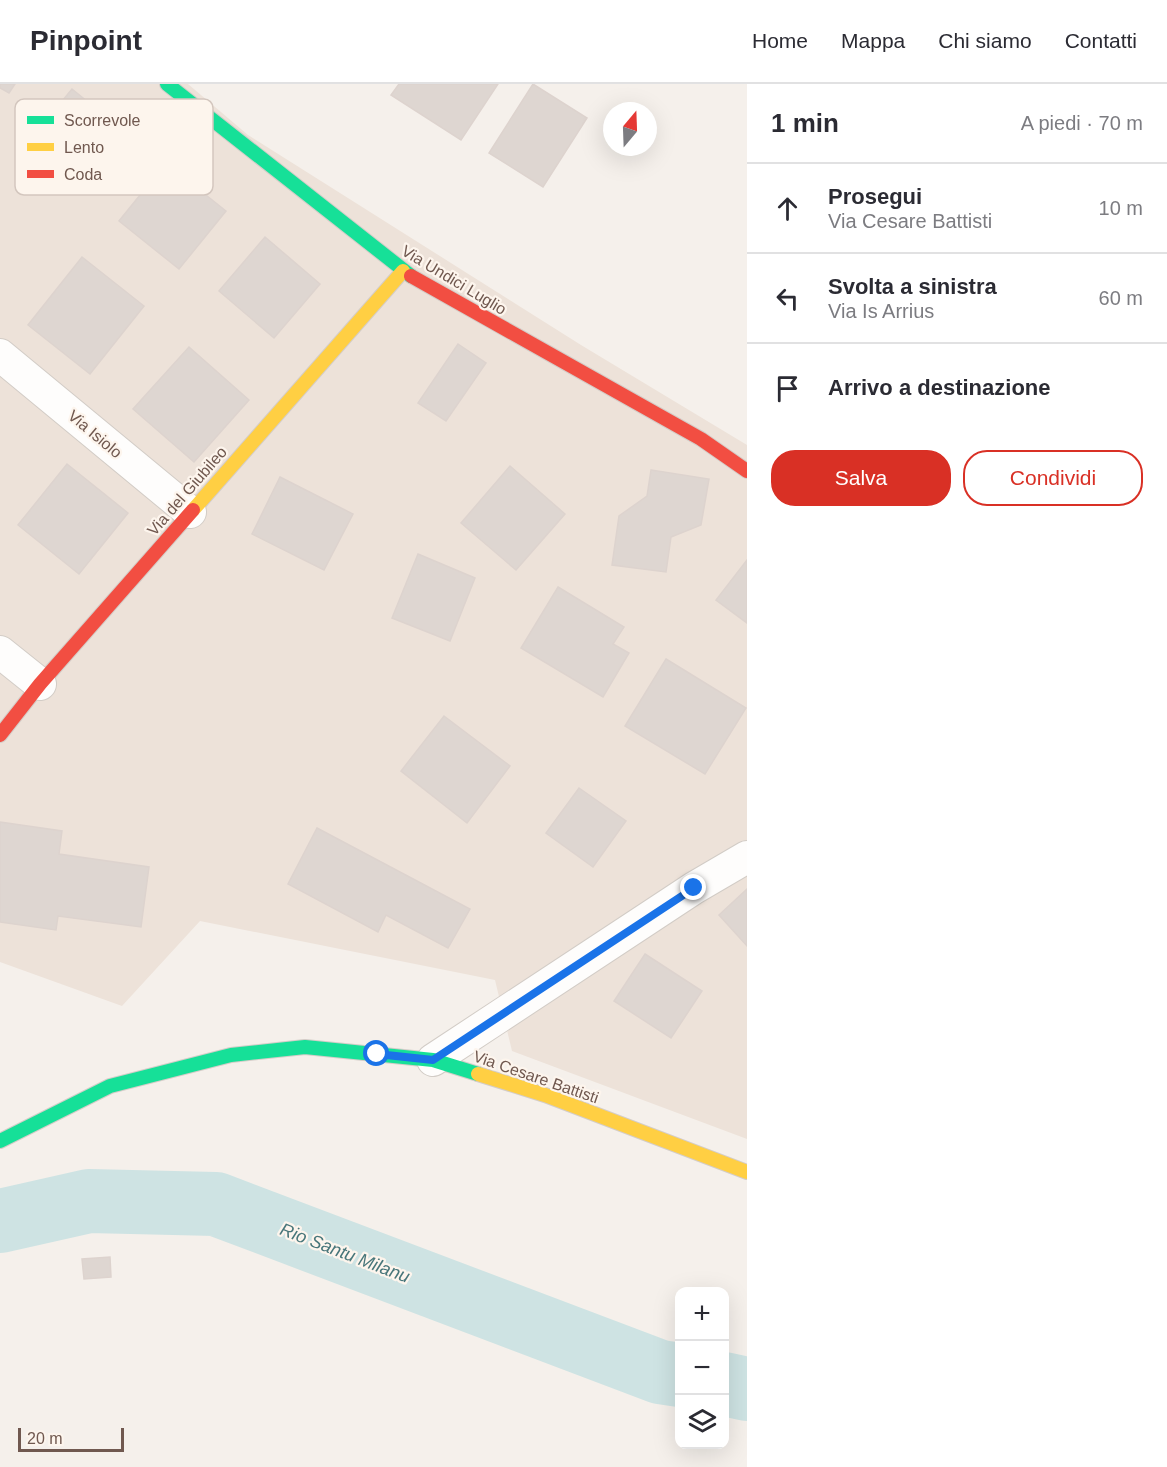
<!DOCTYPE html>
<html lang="it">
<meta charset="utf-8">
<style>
:root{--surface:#fff;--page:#f7f7f7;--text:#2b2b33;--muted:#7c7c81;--line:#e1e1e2;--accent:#d93025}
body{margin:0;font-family:Arial,sans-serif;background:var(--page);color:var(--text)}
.controls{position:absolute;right:18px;bottom:18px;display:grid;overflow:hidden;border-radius:12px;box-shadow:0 6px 24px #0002}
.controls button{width:54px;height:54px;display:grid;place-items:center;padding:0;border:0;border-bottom:2px solid var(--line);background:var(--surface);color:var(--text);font:30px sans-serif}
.compass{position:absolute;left:603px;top:18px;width:54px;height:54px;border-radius:50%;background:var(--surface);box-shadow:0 6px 24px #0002;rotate:19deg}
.scale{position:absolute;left:18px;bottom:15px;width:106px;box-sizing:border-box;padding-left:6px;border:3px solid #70584f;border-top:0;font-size:16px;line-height:21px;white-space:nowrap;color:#70584f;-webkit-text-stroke:4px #fdf5ed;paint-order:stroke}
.stop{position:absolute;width:18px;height:18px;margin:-14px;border:4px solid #1a73e8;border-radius:50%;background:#fff}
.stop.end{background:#1a73e8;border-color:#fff;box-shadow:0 2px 6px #0008}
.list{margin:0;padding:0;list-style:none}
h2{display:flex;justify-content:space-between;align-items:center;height:78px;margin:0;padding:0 24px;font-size:26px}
h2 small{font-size:20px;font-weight:400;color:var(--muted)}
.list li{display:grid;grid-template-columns:39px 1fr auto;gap:18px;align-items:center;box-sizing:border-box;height:90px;padding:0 24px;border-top:2px solid var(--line)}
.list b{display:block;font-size:22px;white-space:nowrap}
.list p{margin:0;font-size:20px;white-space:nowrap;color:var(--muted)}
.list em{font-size:20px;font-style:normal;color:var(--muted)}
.actions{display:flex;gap:12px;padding:18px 24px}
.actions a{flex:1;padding:14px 0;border:2px solid var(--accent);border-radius:24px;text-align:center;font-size:21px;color:var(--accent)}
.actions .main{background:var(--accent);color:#fff}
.icon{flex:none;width:33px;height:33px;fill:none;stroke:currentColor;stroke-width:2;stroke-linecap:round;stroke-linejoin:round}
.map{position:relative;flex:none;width:747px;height:1383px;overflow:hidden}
header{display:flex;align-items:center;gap:36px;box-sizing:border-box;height:84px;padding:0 30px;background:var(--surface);border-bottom:2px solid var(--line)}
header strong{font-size:28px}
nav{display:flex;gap:33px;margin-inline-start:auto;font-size:21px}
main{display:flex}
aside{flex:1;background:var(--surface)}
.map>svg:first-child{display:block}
</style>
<header>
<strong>Pinpoint</strong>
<nav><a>Home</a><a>Mappa</a><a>Chi siamo</a><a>Contatti</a></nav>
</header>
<main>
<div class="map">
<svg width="747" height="1383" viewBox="0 0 747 1383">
<rect width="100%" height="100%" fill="#f5f0eb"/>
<!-- residential -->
<path fill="#ede2d9" d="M 0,0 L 188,0 L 248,51 L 581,261 L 747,361 L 747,1055 L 512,967 L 495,896 L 200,837 L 122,922 L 0,878 Z"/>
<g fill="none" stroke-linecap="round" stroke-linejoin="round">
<!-- river -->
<path stroke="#cee3e3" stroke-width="64" d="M 0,1137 L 89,1117 L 216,1120 L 660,1288 L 680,1291
M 724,1300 L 747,1305"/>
</g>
<!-- building -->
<path fill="#ded6d1" stroke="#ddd3ce" stroke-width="1.5" d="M 0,0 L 15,0 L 9,9 L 0,4 Z
M 399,0 L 498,0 L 461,56 L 391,11 Z
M 533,0 L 587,34 L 543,103 L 489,69 Z
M 72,5 L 130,52 L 83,110 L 25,62 Z
M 166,79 L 226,127 L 179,185 L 119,137 Z
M 265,153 L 320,200 L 274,254 L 219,207 Z
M 82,173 L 144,222 L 90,290 L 28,241 Z
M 458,260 L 486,279 L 446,337 L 418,319 Z
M 189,263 L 249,316 L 194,378 L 133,325 Z
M 67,380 L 128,429 L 79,490 L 18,441 Z
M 510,382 L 565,430 L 516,486 L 461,439 Z
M 651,386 L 709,395 L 701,441 L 671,453 L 666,488 L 612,481 L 619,432 L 647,412 Z
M 280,393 L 353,430 L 324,486 L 252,450 Z
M 418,470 L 475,494 L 450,557 L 392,534 Z
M 747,476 L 747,539 L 716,516 Z
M 558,503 L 624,543 L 613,560 L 629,569 L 603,613 L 521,564 Z
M 666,575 L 746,624 L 705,690 L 625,642 Z
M 444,632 L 510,682 L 467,739 L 401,687 Z
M 579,704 L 626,737 L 593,783 L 546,749 Z
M 0,738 L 62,747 L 59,770 L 149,783 L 141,843 L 58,832 L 56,846 L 0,838 Z
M 317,744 L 470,825 L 448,864 L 386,831 L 378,848 L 288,800 Z
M 747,805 L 747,862 L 719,831 Z
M 645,870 L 702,907 L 671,954 L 614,917 Z
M 110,1173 L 111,1193 L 84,1195 L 82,1175 Z"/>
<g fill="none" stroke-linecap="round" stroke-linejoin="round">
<defs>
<path id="street" d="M 0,271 L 190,428
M 0,568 L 40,600
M 433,976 L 694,804 L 747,773"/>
<path id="fast" d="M 167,0 L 411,192
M 0,1057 L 110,1002 L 231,971 L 305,963 L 433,976 L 478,990"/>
<path id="slow" d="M 193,426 L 403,187
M 478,990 L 545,1011 L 747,1088"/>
<path id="jam" d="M 411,192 L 701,355 L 747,387
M 0,651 L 40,600 L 193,426"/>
</defs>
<!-- street casing -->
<use href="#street" stroke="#d2ccc6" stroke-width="34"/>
<!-- fast casing -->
<use href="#fast" stroke="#d4cdc8" stroke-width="16"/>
<!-- slow casing -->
<use href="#slow" stroke="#d4cdc8" stroke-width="16"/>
<!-- jam casing -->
<use href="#jam" stroke="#d4cdc8" stroke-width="16"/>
<!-- street -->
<use href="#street" stroke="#fefdfc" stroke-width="32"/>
<!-- fast -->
<use href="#fast" stroke="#16e098" stroke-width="14"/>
<!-- slow -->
<use href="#slow" stroke="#ffcf43" stroke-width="14"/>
<!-- jam -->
<use href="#jam" stroke="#f24e42" stroke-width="14"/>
</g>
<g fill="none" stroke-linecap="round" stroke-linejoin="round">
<!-- route -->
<path stroke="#1a73e8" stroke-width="8" d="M 377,970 L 433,976 L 694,804"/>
</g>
<g text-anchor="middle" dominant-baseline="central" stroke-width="4.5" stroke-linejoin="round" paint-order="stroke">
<!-- street labels -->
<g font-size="16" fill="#70584f" stroke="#fdf5ed">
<text transform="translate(454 196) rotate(31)">Via Undici Luglio</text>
<text transform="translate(95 350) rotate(40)">Via Isiolo</text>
<text transform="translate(187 407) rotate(-49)">Via del Giubileo</text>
<text transform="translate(536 993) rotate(19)">Via Cesare Battisti</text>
</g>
<!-- water labels -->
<g font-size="18" font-style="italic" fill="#48767a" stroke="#fdf5ed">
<text transform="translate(345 1169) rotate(21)">Rio Santu Milanu</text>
</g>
</g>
<!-- legend -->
<rect x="15" y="15" width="198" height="96" rx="9" fill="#fdf5ed" stroke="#d3c6be" stroke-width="1.5"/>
<rect x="27" y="32" width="27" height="8" fill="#16e098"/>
<rect x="27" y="59" width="27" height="8" fill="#ffcf43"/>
<rect x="27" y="86" width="27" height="8" fill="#f24e42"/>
<g font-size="16" fill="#70584f">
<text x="64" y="42">Scorrevole</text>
<text x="64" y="69">Lento</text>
<text x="64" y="96">Coda</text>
</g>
</svg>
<div class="controls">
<button>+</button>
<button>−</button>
<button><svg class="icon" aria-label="layers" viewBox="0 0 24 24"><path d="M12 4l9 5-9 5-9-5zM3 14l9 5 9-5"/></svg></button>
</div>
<svg class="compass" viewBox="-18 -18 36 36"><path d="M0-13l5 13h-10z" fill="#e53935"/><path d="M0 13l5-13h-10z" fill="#7c7c81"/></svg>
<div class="scale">20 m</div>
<div class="stop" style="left:377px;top:970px"></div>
<div class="stop end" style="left:694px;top:804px"></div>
</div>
<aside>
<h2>1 min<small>A piedi · 70 m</small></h2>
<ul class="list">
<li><svg class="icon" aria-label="ahead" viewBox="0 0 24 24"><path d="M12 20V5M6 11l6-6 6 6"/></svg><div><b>Prosegui</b><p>Via Cesare Battisti</p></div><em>10 m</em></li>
<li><svg class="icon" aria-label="left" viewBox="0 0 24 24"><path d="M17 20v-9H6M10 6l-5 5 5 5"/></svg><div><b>Svolta a sinistra</b><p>Via Is Arrius</p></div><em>60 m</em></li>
<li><svg class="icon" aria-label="arrive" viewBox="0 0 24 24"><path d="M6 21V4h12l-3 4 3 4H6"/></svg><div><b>Arrivo a destinazione</b></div></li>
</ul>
<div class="actions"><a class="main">Salva</a><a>Condividi</a></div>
</aside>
</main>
